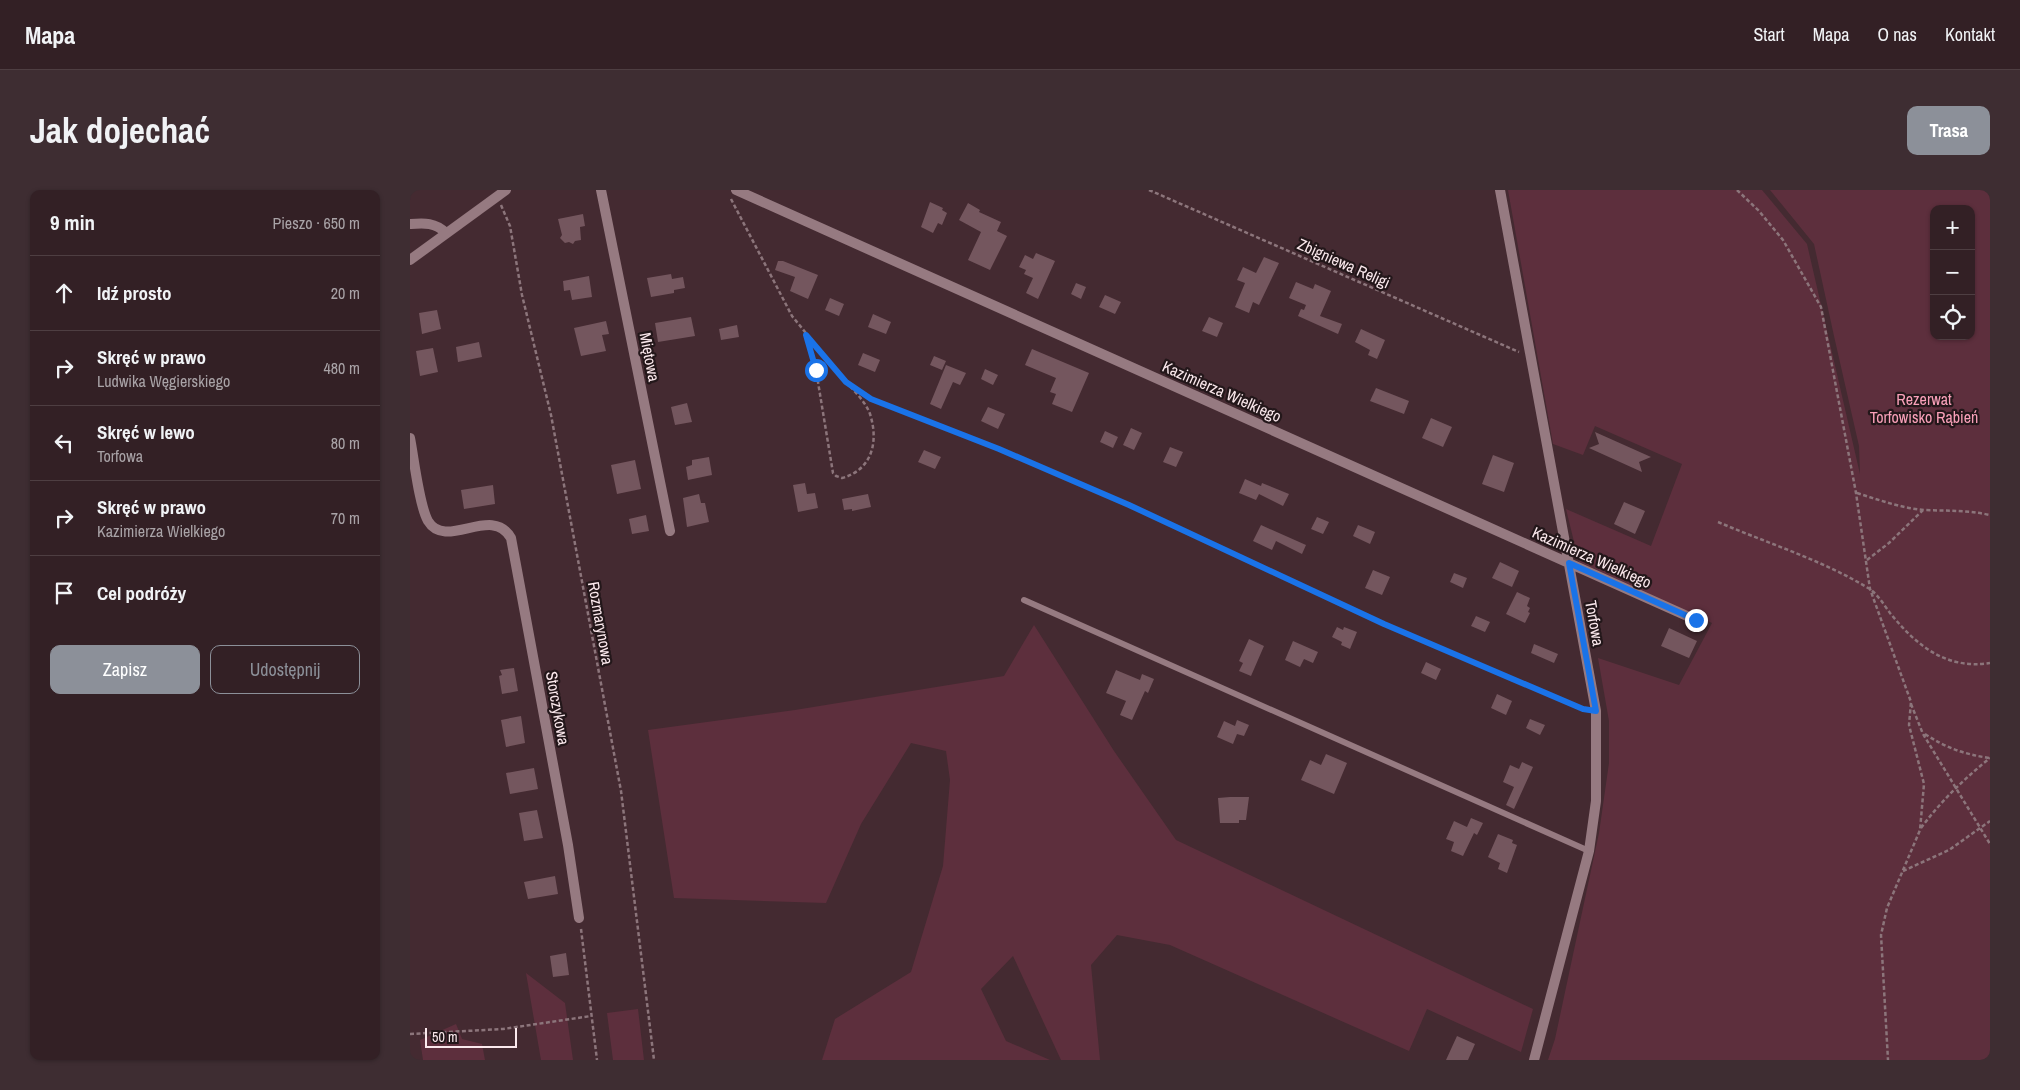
<!DOCTYPE html>
<html lang="pl">
<meta charset="utf-8">
<style>
:root{--surface:#332025;--page:#3e2d32;--text:#f1f3f6;--muted:#a9a3a7;--line:#4e3e42;--accent:#8c9099}
body{margin:0;font-family:"Archivo Narrow",sans-serif;background:var(--page);color:var(--text)}
.controls{position:absolute;right:15px;top:15px;display:grid;overflow:hidden;border-radius:10px;box-shadow:0 1px 4px #0004}
.controls button{width:45px;height:45px;display:grid;place-items:center;padding:0;border:0;border-bottom:1px solid var(--line);background:var(--surface);color:var(--text);font:25px sans-serif}
.scale{position:absolute;left:15px;bottom:12px;width:92px;box-sizing:border-box;padding-left:5px;border:2px solid #fbe9ed;border-top:0;font-size:14px;line-height:18px;white-space:nowrap;color:#fbe9ed;-webkit-text-stroke:4px #23171a;paint-order:stroke}
.stop{position:absolute;width:15px;height:15px;margin:-11px;border:4px solid #1a73e8;border-radius:50%;background:#fff}
.stop.end{background:#1a73e8;border-color:#fff;box-shadow:0 1px 5px #0008}
.list{margin:0;padding:0;list-style:none}
h2{display:flex;justify-content:space-between;align-items:center;height:65px;margin:0;padding:0 20px;font-size:21px}
h2 small{font-size:16px;font-weight:400;color:var(--muted)}
.list li{display:grid;grid-template-columns:32px 1fr auto;gap:15px;align-items:center;box-sizing:border-box;height:75px;padding:0 20px;border-top:1px solid var(--line)}
.list b{display:block;font-size:19px;white-space:nowrap}
.list p{margin:0;font-size:16px;white-space:nowrap;color:var(--muted)}
.list em{font-size:16px;font-style:normal;color:var(--muted)}
.actions{display:flex;gap:10px;padding:15px 20px}
.actions a{flex:1;padding:11px 0;border:1px solid var(--accent);border-radius:10px;text-align:center;font-size:18px;color:var(--accent)}
.actions .main{background:var(--accent);color:#fff}
.icon{flex:none;width:28px;height:28px;fill:none;stroke:currentColor;stroke-width:2;stroke-linecap:round;stroke-linejoin:round}
.map{position:relative;flex:none;width:1580px;height:870px;overflow:hidden;border-radius:10px}
header{display:flex;align-items:center;gap:30px;box-sizing:border-box;height:70px;padding:0 25px;background:var(--surface);border-bottom:1px solid var(--line)}
header strong{font-size:24px}
nav{display:flex;gap:28px;margin-inline-start:auto;font-size:18px}
.intro{display:flex;align-items:center;justify-content:space-between;box-sizing:border-box;height:120px;padding:0 30px}
h1{margin:0;font-size:35px}
.button{padding:12px 22px;border-radius:10px;background:var(--accent);color:#fff;font-size:18px;font-weight:700}
main{display:flex;gap:30px;padding:0 30px}
aside{flex:1;background:var(--surface);border-radius:10px;box-shadow:0 1px 4px #0004}
.map>svg:first-child{display:block}
</style>
<header>
<strong>Mapa</strong>
<nav><a>Start</a><a>Mapa</a><a>O nas</a><a>Kontakt</a></nav>
</header>
<div class="intro"><h1>Jak dojechać</h1><a class="button">Trasa</a></div>
<main>
<aside>
<h2>9 min<small>Pieszo · 650 m</small></h2>
<ul class="list">
<li><svg class="icon" aria-label="ahead" viewBox="0 0 24 24"><path d="M12 20V5M6 11l6-6 6 6"/></svg><div><b>Idź prosto</b></div><em>20 m</em></li>
<li><svg class="icon" aria-label="right" viewBox="0 0 24 24"><path d="M7 20v-9h11M14 6l5 5-5 5"/></svg><div><b>Skręć w prawo</b><p>Ludwika Węgierskiego</p></div><em>480 m</em></li>
<li><svg class="icon" aria-label="left" viewBox="0 0 24 24"><path d="M17 20v-9H6M10 6l-5 5 5 5"/></svg><div><b>Skręć w lewo</b><p>Torfowa</p></div><em>80 m</em></li>
<li><svg class="icon" aria-label="right" viewBox="0 0 24 24"><path d="M7 20v-9h11M14 6l5 5-5 5"/></svg><div><b>Skręć w prawo</b><p>Kazimierza Wielkiego</p></div><em>70 m</em></li>
<li><svg class="icon" aria-label="arrive" viewBox="0 0 24 24"><path d="M6 21V4h12l-3 4 3 4H6"/></svg><div><b>Cel podróży</b></div></li>
</ul>
<div class="actions"><a class="main">Zapisz</a><a>Udostępnij</a></div>
</aside>
<div class="map">
<svg width="1580" height="870" viewBox="0 0 1580 870">
<rect width="100%" height="100%" fill="#442a31"/>
<!-- green -->
<path fill="#5d2f3d" fill-rule="evenodd" d="M 1098,0 L 1352,0 L 1397,54 L 1450,284 L 1449,256 L 1424,146 L 1404,54 L 1360,0 L 1580,0 L 1580,870 L 1138,870 L 1145,849 L 1189,643 L 1199,573 L 1199,531 L 1188,468 L 1269,495 L 1302,433 L 1169,372 L 1156,319 L 1241,356 L 1272,274 L 1185,236 L 1173,265 L 1143,254 ZM 1524,19 L 1561,19 L 1561,146 L 1524,146 Z
M 624,435 L 704,561 L 766,650 L 1123,819 L 1111,862 L 1017,819 L 999,861 L 760,755 L 707,745 L 681,775 L 690,870 L 651,870 L 603,766 L 571,799 L 596,851 L 640,870 L 412,870 L 425,829 L 501,782 L 533,676 L 540,590 L 536,561 L 501,553 L 451,634 L 416,713 L 264,708 L 238,540 L 385,520 L 594,486 Z
M 116,783 L 155,813 L 163,870 L 131,870 Z
M 228,819 L 234,870 L 203,870 L 197,823 Z
M 46,834 L 52,849 L 72,854 L 75,870 L 13,870 L 10,850 Z"/>
<!-- building -->
<path fill="#74565e" d="M 520,12 L 533,18 L 532,20 L 537,23 L 532,35 L 528,33 L 523,43 L 511,37 Z
M 558,13 L 570,20 L 569,22 L 591,32 L 587,41 L 597,46 L 580,80 L 558,70 L 571,42 L 549,30 Z
M 173,24 L 175,36 L 170,37 L 171,50 L 165,51 L 163,54 L 159,52 L 155,53 L 150,48 L 152,45 L 148,29 Z
M 626,63 L 645,71 L 628,109 L 616,103 L 623,88 L 614,84 L 616,80 L 609,77 L 615,65 L 623,69 Z
M 854,67 L 869,73 L 849,115 L 843,112 L 839,123 L 825,117 L 835,93 L 827,90 L 833,77 L 846,83 Z
M 368,71 L 373,71 L 408,85 L 398,109 L 380,101 L 385,87 L 365,80 Z
M 261,84 L 262,89 L 273,87 L 275,98 L 264,100 L 264,103 L 241,107 L 237,88 Z
M 179,86 L 182,107 L 162,110 L 160,100 L 154,101 L 153,91 Z
M 886,92 L 903,99 L 905,94 L 921,101 L 910,126 L 932,134 L 928,144 L 888,126 L 891,119 L 894,120 L 896,115 L 879,108 Z
M 666,93 L 676,97 L 671,109 L 661,104 Z
M 695,105 L 711,112 L 705,124 L 689,117 Z
M 420,108 L 434,114 L 429,126 L 415,120 Z
M 27,120 L 31,139 L 12,144 L 9,123 Z
M 463,124 L 481,132 L 476,144 L 458,137 Z
M 281,127 L 285,146 L 248,152 L 245,133 Z
M 799,127 L 813,133 L 807,147 L 792,141 Z
M 196,131 L 199,144 L 192,145 L 196,161 L 171,166 L 164,138 Z
M 327,135 L 329,147 L 311,150 L 309,139 Z
M 951,139 L 975,150 L 967,169 L 958,165 L 960,160 L 945,152 Z
M 69,152 L 72,167 L 48,172 L 46,157 Z
M 23,158 L 28,182 L 10,186 L 6,161 Z
M 622,159 L 679,183 L 662,222 L 642,214 L 646,204 L 640,202 L 646,188 L 615,175 Z
M 453,163 L 470,170 L 465,182 L 448,175 Z
M 524,166 L 536,171 L 532,180 L 520,175 Z
M 536,175 L 556,183 L 550,195 L 543,192 L 531,219 L 520,214 Z
M 575,179 L 588,185 L 583,195 L 571,189 Z
M 966,198 L 999,211 L 994,224 L 960,211 Z
M 277,213 L 282,232 L 265,235 L 261,217 Z
M 578,217 L 595,224 L 588,239 L 571,231 Z
M 1021,228 L 1042,237 L 1033,257 L 1012,248 Z
M 721,238 L 732,243 L 724,260 L 713,255 Z
M 695,241 L 708,247 L 703,258 L 690,252 Z
M 1185,242 L 1241,267 L 1229,272 L 1232,282 L 1179,258 L 1189,254 Z
M 760,257 L 773,262 L 766,277 L 753,272 Z
M 514,260 L 531,267 L 525,279 L 508,272 Z
M 1083,265 L 1104,273 L 1094,302 L 1072,294 Z
M 299,267 L 302,285 L 278,290 L 276,277 L 282,275 L 282,270 Z
M 225,270 L 231,299 L 207,304 L 201,275 Z
M 835,289 L 851,296 L 852,293 L 879,304 L 873,316 L 849,304 L 846,310 L 829,303 Z
M 395,293 L 397,304 L 405,303 L 408,318 L 388,322 L 383,295 Z
M 83,295 L 85,314 L 54,319 L 51,300 Z
M 289,304 L 291,313 L 295,313 L 299,332 L 277,337 L 273,308 Z
M 458,304 L 461,317 L 442,321 L 442,319 L 434,320 L 432,309 Z
M 1214,312 L 1235,321 L 1225,344 L 1204,334 Z
M 236,325 L 239,341 L 222,344 L 219,329 Z
M 907,327 L 919,332 L 913,344 L 901,339 Z
M 851,335 L 896,355 L 892,364 L 866,351 L 862,360 L 843,351 Z
M 948,335 L 965,342 L 960,354 L 943,346 Z
M 1090,372 L 1109,381 L 1102,397 L 1082,388 Z
M 963,380 L 980,387 L 972,405 L 955,398 Z
M 1044,383 L 1057,388 L 1053,398 L 1040,392 Z
M 1107,402 L 1120,408 L 1117,416 L 1120,418 L 1118,422 L 1120,423 L 1115,433 L 1096,424 Z
M 1066,426 L 1080,432 L 1075,442 L 1061,436 Z
M 927,437 L 933,440 L 934,437 L 947,442 L 940,459 L 931,455 L 932,452 L 922,447 Z
M 1259,438 L 1287,451 L 1279,468 L 1251,456 Z
M 839,449 L 854,456 L 841,486 L 829,481 L 833,473 L 829,471 Z
M 883,451 L 908,462 L 903,473 L 894,469 L 890,477 L 875,470 Z
M 1124,454 L 1148,464 L 1144,473 L 1121,463 Z
M 1016,472 L 1031,479 L 1026,490 L 1011,483 Z
M 104,478 L 108,501 L 92,504 L 89,486 L 92,485 L 90,480 Z
M 706,480 L 730,490 L 732,484 L 744,489 L 738,503 L 735,501 L 722,530 L 710,525 L 716,511 L 696,503 Z
M 1087,504 L 1102,511 L 1096,525 L 1081,518 Z
M 111,526 L 115,553 L 96,557 L 91,530 Z
M 1120,529 L 1135,535 L 1130,545 L 1116,538 Z
M 827,530 L 839,535 L 834,546 L 827,544 L 823,554 L 807,547 L 814,531 L 825,536 Z
M 916,564 L 937,573 L 924,604 L 891,590 L 900,570 L 911,575 Z
M 1112,572 L 1123,577 L 1104,619 L 1096,615 L 1104,597 L 1093,592 L 1100,575 L 1109,579 Z
M 124,578 L 128,599 L 100,604 L 96,583 Z
M 820,607 L 839,607 L 836,630 L 829,630 L 829,633 L 810,633 L 808,608 Z
M 127,620 L 133,648 L 114,651 L 109,623 Z
M 1061,628 L 1073,633 L 1067,645 L 1064,643 L 1053,666 L 1041,661 L 1044,652 L 1036,649 L 1044,631 L 1057,637 Z
M 1088,644 L 1103,650 L 1102,653 L 1107,655 L 1097,683 L 1088,679 L 1090,673 L 1078,667 Z
M 145,686 L 148,704 L 118,709 L 114,692 Z
M 156,763 L 159,785 L 143,787 L 140,766 Z
M 1047,846 L 1065,854 L 1058,870 L 1036,870 Z"/>
<g fill="none" stroke-linecap="round" stroke-linejoin="round">
<!-- path -->
<path stroke="#8c757b" stroke-width="2.5" stroke-dasharray="4 2.5" stroke-linecap="butt" d="M 739,0 L 1109,162
M 1327,0 L 1349,21 L 1373,50 L 1411,117 L 1446,303 L 1460,399 L 1501,512 L 1499,535 L 1514,594 L 1510,640 L 1477,718 L 1471,745 L 1478,870
M 321,9 L 382,126 L 436,192 L 461,209 L 589,259 L 719,315 L 974,433 L 1175,519
M 91,15 L 100,36 L 112,105 L 141,225 L 211,601 L 244,870
M 396,146 L 406,180 L 423,283 L 426,286 L 432,288 C 462,280 469,252 460,224 C 456,213 447,204 439,195
M 1447,303 C 1469,310 1491,318 1514,320 C 1537,321 1557,320 1580,325
M 1308,332 C 1357,353 1412,370 1458,398 C 1467,403 1474,415 1480,423 C 1506,455 1536,480 1580,473
M 1457,370 L 1479,353 L 1513,320
M 1501,514 L 1513,544 L 1580,654
M 1515,544 C 1536,558 1554,564 1579,568
M 1511,638 C 1531,611 1554,589 1580,568
M 1493,681 L 1539,660 L 1580,631
M 171,739 L 187,870
M 0,844 L 93,839 L 181,826"/>
<!-- service -->
<path stroke="#967a81" stroke-width="6" d="M 614,410 L 1179,661"/>
<!-- minor -->
<path stroke="#967a81" stroke-width="10" d="M 191,0 L 260,341
M 326,0 L 1286,430
M 1090,0 L 1186,521 L 1186,611 L 1179,661 L 1124,870
M 0,34 C 14,33 25,32 36,43
M 0,248 C 4,268 9,315 18,331 C 36,361 82,314 101,348 L 158,655 L 169,728"/>
<!-- tertiary -->
<path stroke="#967a81" stroke-width="10" d="M 0,70 L 96,0"/>
</g>
<g fill="none" stroke-linecap="round" stroke-linejoin="round">
<!-- route -->
<path stroke="#1a73e8" stroke-width="6" d="M 406,180 L 396,145 L 436,192 L 461,209 L 589,259 L 719,315 L 974,434 L 1173,519 L 1186,521 L 1159,373 L 1286,430"/>
</g>
<g text-anchor="middle" dominant-baseline="central" stroke-width="4.5" stroke-linejoin="round" paint-order="stroke">
<!-- street labels -->
<g font-size="16" fill="#fbe9ed" stroke="#23171a">
<text transform="translate(934 73) rotate(24)">Zbigniewa Religi</text>
<text transform="translate(240 167) rotate(79)">Miętowa</text>
<text transform="translate(812 201) rotate(24)">Kazimierza Wielkiego</text>
<text transform="translate(1182 367) rotate(24)">Kazimierza Wielkiego</text>
<text transform="translate(191 433) rotate(80)">Rozmarynowa</text>
<text transform="translate(1185 433) rotate(80)">Torfowa</text>
<text transform="translate(148 518) rotate(80)">Storczykowa</text>
</g>
<!-- park labels -->
<g font-size="16" fill="#f9a0b9" stroke="#23171a">
<text x="1514" y="209">Rezerwat<tspan x="1514" dy="18">Torfowisko Rąbień</tspan></text>
</g>
</g>
</svg>
<div class="controls">
<button>+</button>
<button>−</button>
<button><svg class="icon" aria-label="locate" viewBox="0 0 24 24"><circle cx="12" cy="12" r="6"/><path d="M12 2v4M12 18v4M2 12h4M18 12h4"/></svg></button>
</div>
<div class="scale">50 m</div>
<div class="stop" style="left:406px;top:180px"></div>
<div class="stop end" style="left:1286px;top:430px"></div>
</div>
</main>
